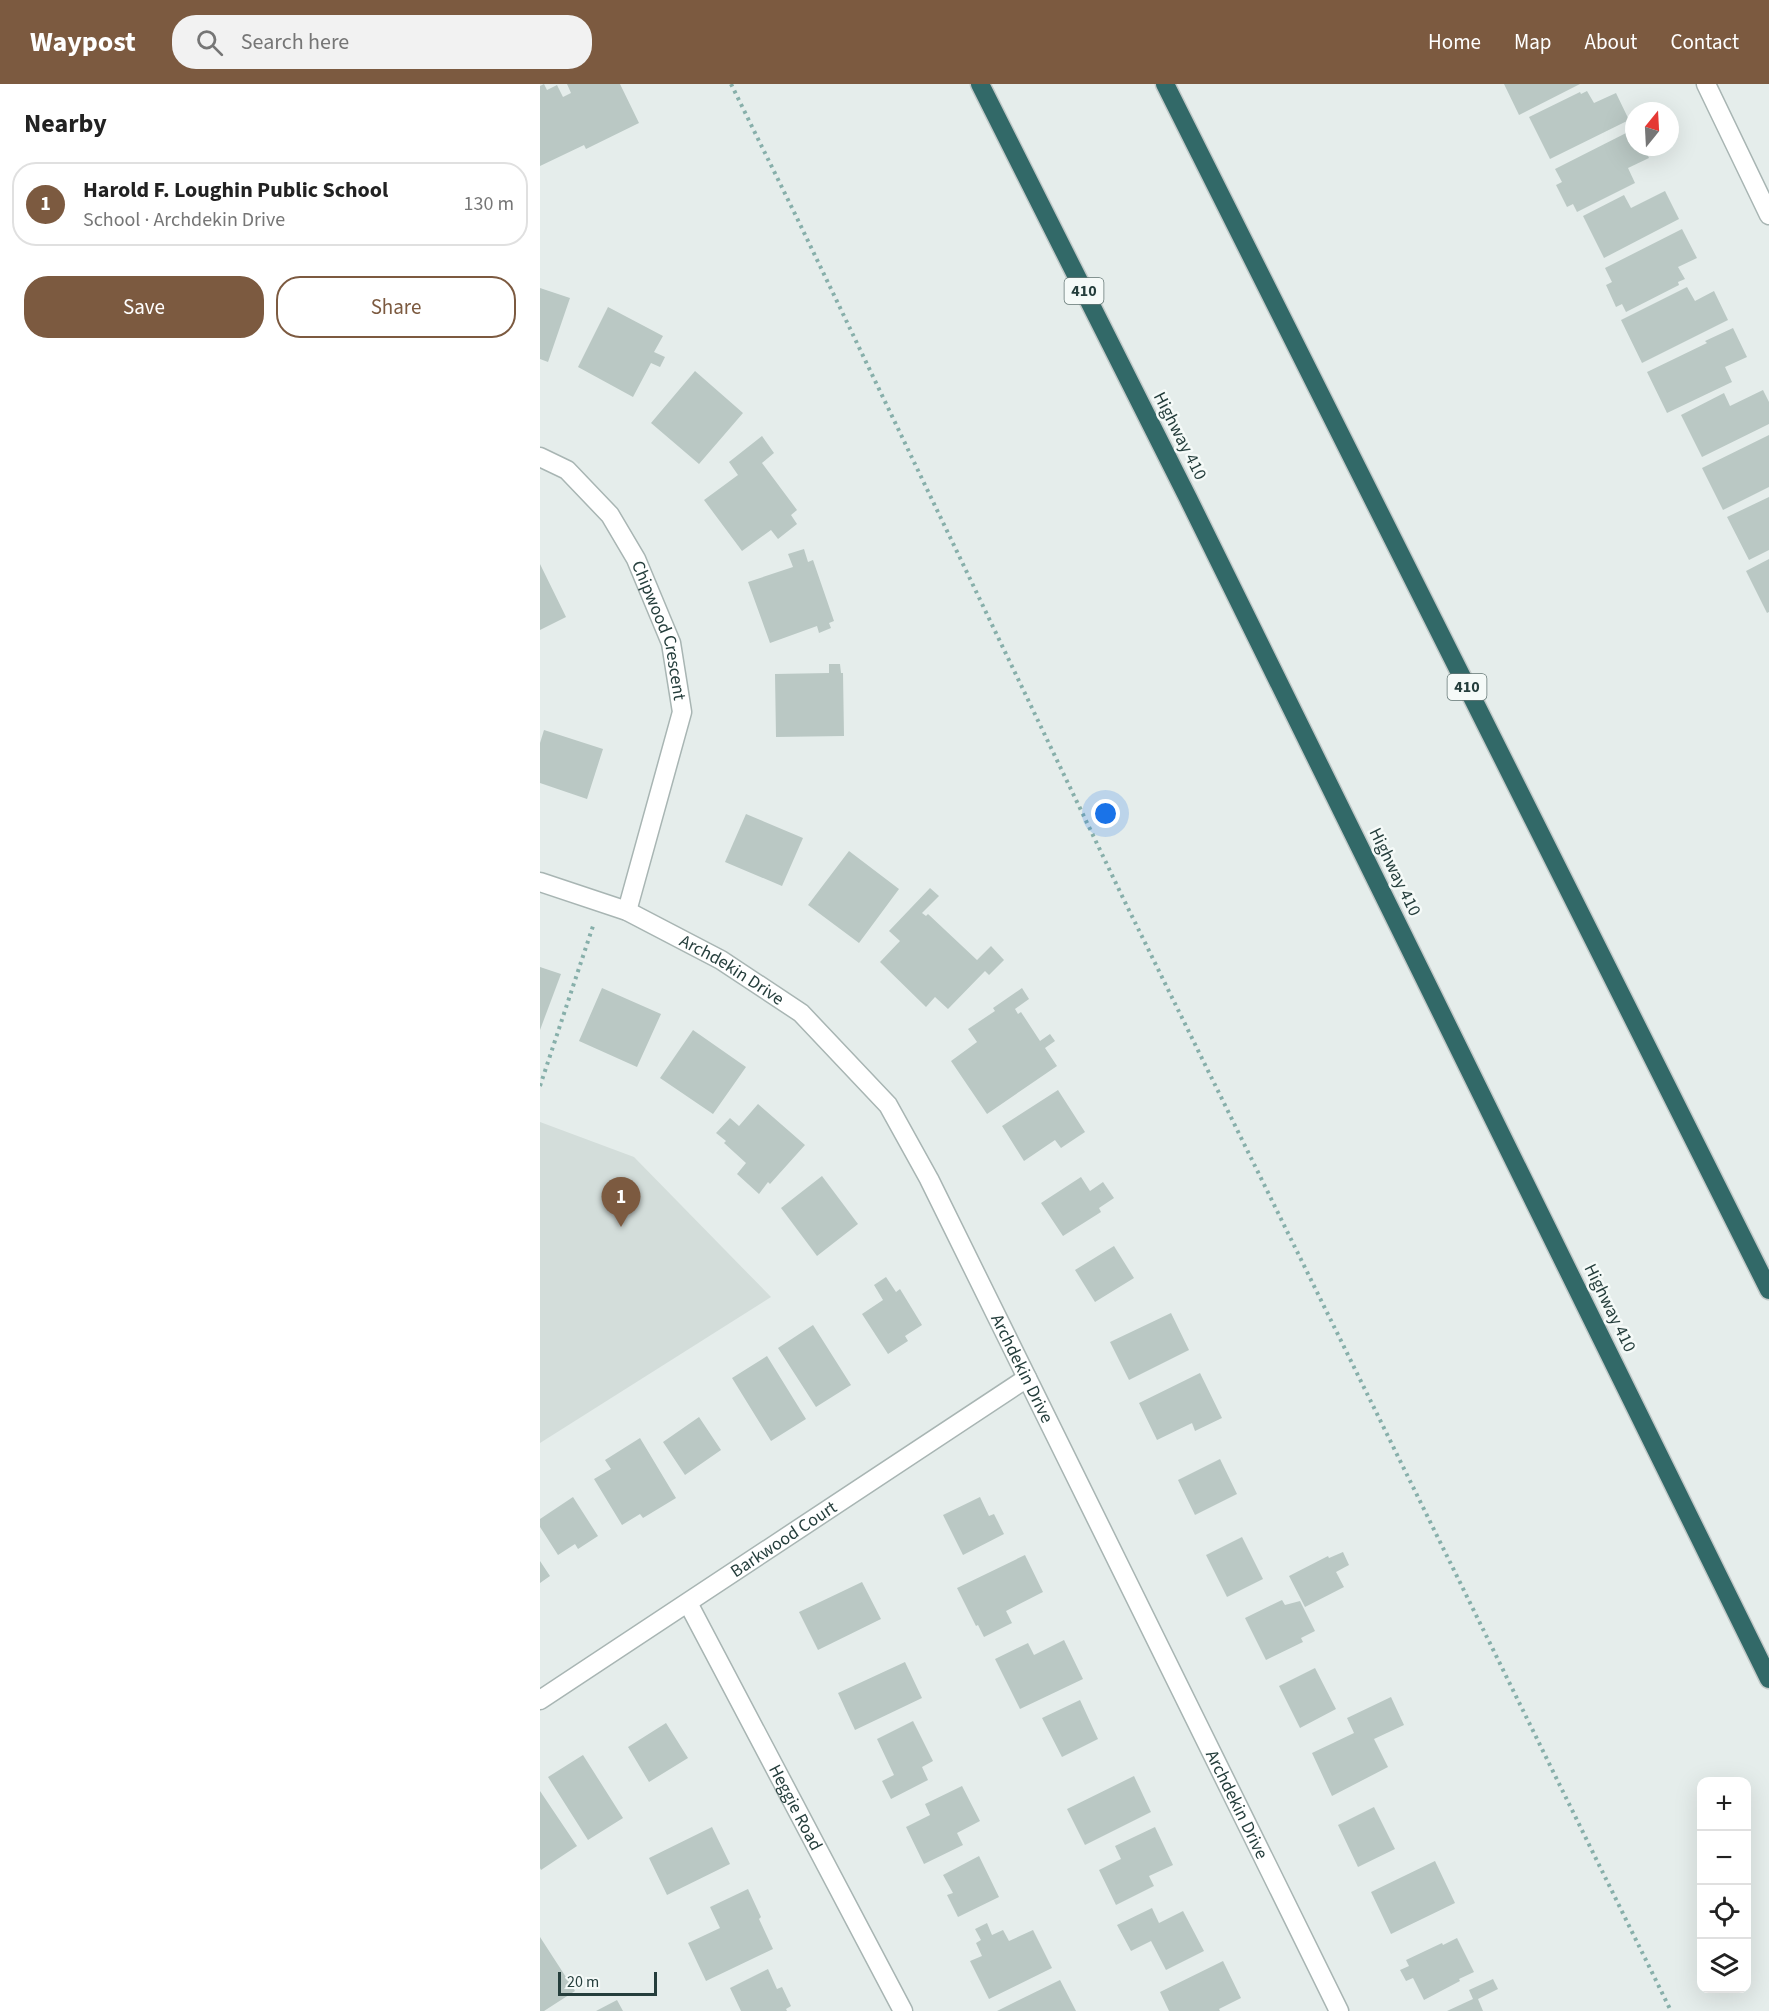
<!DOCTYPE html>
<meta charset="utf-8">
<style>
:root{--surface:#fff;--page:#f2f2f2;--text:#222;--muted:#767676;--line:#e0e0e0;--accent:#7c5a40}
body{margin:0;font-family:"Source Sans 3",sans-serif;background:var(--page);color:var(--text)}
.controls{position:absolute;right:18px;bottom:18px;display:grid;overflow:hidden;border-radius:12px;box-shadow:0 6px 24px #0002}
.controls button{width:54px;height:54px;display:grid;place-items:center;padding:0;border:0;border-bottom:2px solid var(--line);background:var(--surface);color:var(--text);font:30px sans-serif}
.compass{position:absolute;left:1085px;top:18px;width:54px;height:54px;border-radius:50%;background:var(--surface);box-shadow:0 6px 24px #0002;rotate:18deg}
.scale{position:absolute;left:18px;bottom:15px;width:99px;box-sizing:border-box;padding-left:6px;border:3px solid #253e3c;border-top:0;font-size:16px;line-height:21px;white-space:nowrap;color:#253e3c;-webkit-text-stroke:4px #f5faf8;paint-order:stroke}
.you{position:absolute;left:566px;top:730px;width:21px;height:21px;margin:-15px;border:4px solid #fff;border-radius:50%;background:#1a73e8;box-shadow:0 0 0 9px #1a73e833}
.badge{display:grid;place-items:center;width:39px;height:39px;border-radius:50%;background:var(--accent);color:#fff;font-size:20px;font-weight:700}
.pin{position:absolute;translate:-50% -50px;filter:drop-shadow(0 2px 3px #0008)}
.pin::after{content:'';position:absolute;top:32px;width:21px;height:18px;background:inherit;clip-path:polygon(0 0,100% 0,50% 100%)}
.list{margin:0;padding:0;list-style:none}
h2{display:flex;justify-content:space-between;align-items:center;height:78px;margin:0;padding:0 24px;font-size:26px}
h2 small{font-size:20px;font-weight:400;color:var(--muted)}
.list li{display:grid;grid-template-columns:39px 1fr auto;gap:18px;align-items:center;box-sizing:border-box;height:84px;margin:0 12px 12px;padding:0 12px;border:2px solid var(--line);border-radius:24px}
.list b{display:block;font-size:22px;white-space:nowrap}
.list p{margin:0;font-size:20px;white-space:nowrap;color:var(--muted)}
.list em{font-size:20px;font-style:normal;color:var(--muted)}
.actions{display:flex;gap:12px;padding:18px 24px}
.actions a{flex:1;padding:14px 0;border:2px solid var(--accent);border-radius:24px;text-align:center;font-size:21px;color:var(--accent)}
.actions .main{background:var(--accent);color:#fff}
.icon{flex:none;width:33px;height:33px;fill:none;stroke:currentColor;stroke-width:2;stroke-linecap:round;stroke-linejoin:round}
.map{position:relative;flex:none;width:1229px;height:1927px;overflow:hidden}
header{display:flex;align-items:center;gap:36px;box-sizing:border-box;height:84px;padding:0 30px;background:var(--accent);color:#fff}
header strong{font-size:28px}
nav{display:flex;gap:33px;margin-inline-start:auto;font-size:21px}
.search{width:420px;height:54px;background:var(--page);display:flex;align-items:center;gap:15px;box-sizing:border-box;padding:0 21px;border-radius:24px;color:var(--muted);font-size:22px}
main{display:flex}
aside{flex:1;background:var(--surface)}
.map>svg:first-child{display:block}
</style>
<header>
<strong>Waypost</strong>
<div class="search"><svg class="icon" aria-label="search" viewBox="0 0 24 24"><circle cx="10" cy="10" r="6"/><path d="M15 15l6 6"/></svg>Search here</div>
<nav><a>Home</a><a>Map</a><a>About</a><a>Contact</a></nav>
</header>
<main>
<aside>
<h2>Nearby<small></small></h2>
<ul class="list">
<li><span class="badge">1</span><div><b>Harold F. Loughin Public School</b><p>School · Archdekin Drive</p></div><em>130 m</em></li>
</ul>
<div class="actions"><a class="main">Save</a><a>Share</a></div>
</aside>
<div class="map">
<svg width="1229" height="1927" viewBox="0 0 1229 1927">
<rect width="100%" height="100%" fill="#e5edeb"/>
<!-- built -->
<path fill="#d3ddda" d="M 0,1038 L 94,1073 L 231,1213 L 0,1359 Z"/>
<!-- building -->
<path fill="#bac8c4" d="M 4,0 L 7,6 L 17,1 L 23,13 L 31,9 L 27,0 L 80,0 L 99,39 L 46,65 L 44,61 L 0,82 L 0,2 Z
M 964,0 L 1040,0 L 979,31 Z
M 1047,7 L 1054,19 L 1076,9 L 1089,36 L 1010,75 L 989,33 L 1040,8 L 1041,10 Z
M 1094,45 L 1094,63 L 1104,63 L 1109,74 L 1088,84 L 1095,99 L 1037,128 L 1033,120 L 1027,123 L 1016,101 L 1022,98 L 1015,85 Z
M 1125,107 L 1139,135 L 1064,174 L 1043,132 L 1084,111 L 1091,124 Z
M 1142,145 L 1157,174 L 1138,183 L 1145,195 L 1138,198 L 1139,201 L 1086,228 L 1082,220 L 1076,223 L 1066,201 L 1072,198 L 1065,184 Z
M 1147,203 L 1155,217 L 1174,207 L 1188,236 L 1102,279 L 1081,236 Z
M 0,204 L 30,214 L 8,278 L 0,275 Z
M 68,223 L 123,252 L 114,268 L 125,273 L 120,283 L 111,279 L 93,313 L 38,283 Z
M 1193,244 L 1207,273 L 1185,283 L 1192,298 L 1127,329 L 1107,288 L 1167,259 L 1165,257 Z
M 155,287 L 203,329 L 159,380 L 111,339 Z
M 1223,306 L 1229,318 L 1229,340 L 1162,373 L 1141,331 L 1184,309 L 1190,322 Z
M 1229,351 L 1229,403 L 1183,426 L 1162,384 Z
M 222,352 L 234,369 L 222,379 L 257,426 L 251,431 L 257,440 L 238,455 L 231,446 L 202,467 L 164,416 L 198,391 L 189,378 Z
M 1229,413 L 1229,466 L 1209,476 L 1187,433 Z
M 264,465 L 268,478 L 273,476 L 294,537 L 289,539 L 291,544 L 279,549 L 277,542 L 230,559 L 208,498 L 253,483 L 248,470 Z
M 1229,475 L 1229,528 L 1227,529 L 1206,487 Z
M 0,480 L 26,533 L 0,546 Z
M 289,580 L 300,580 L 301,589 L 303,589 L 304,652 L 236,653 L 235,590 L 289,589 Z
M 4,646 L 63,665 L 47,715 L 0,699 L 0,659 Z
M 206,730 L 263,754 L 242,802 L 185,778 Z
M 309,767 L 359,805 L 319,859 L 268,821 Z
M 390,804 L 399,812 L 382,829 L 386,832 L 388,830 L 437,876 L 451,862 L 464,876 L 449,891 L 445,887 L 408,925 L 395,913 L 386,923 L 340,878 L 360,857 L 349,847 Z
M 0,883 L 21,890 L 0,946 Z
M 62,904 L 121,930 L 97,983 L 39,957 Z
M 482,904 L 489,915 L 475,925 L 478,930 L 481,928 L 500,957 L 510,950 L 515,957 L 505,964 L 517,982 L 447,1030 L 411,977 L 437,958 L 428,945 L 455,927 L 453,924 Z
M 153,946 L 206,983 L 173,1030 L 120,994 Z
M 518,1006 L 545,1048 L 521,1064 L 515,1056 L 484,1077 L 462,1042 Z
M 218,1020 L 265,1061 L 230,1100 L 228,1098 L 219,1110 L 197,1090 L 206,1079 L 184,1059 L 186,1057 L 176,1049 L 190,1034 L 199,1042 Z
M 282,1092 L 318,1140 L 277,1172 L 241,1124 Z
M 541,1093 L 550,1107 L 563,1098 L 574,1114 L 559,1124 L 561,1128 L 523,1152 L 501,1119 Z
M 574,1162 L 594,1194 L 555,1218 L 535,1186 Z
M 346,1193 L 356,1208 L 360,1205 L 382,1241 L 365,1252 L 368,1257 L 348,1270 L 322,1230 L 343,1216 L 334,1201 Z
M 631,1229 L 649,1266 L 589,1296 L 570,1258 Z
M 273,1241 L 311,1301 L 276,1323 L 238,1264 Z
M 227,1272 L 266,1335 L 231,1357 L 192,1294 Z
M 660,1289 L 682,1334 L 655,1347 L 652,1339 L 617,1356 L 599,1319 Z
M 159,1333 L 181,1366 L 145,1391 L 123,1358 Z
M 100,1354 L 136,1414 L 103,1434 L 100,1430 L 82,1441 L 54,1395 L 71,1385 L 65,1376 Z
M 680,1375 L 697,1410 L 655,1431 L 638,1396 Z
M 33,1413 L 58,1452 L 38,1465 L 35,1460 L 18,1471 L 0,1443 L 0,1435 Z
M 440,1413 L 449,1432 L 454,1430 L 464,1450 L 423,1471 L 403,1431 Z
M 702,1453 L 723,1495 L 687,1513 L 666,1471 Z
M 803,1468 L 809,1481 L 796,1488 L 804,1503 L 765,1523 L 749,1492 L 788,1472 L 789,1474 Z
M 485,1471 L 503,1508 L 466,1527 L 472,1539 L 444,1553 L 438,1541 L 436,1542 L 417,1504 Z
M 0,1477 L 10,1492 L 0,1499 Z
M 322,1498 L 341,1535 L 278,1566 L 259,1528 Z
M 742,1516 L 745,1521 L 760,1517 L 775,1547 L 761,1554 L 763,1558 L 726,1576 L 705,1534 Z
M 524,1556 L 543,1595 L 480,1625 L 455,1575 L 488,1559 L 494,1571 Z
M 365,1578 L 382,1614 L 315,1646 L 298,1609 Z
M 775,1584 L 796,1625 L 760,1644 L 739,1602 Z
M 851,1613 L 864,1641 L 834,1655 L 848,1683 L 792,1712 L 772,1669 L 814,1649 L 807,1634 Z
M 540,1616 L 558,1655 L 522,1673 L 502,1634 Z
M 373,1637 L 393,1677 L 382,1683 L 388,1696 L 351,1715 L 342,1697 L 354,1691 L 337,1655 Z
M 126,1639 L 148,1674 L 109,1698 L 88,1663 Z
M 43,1671 L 83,1734 L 48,1756 L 8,1693 Z
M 594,1692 L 611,1728 L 545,1761 L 527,1725 Z
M 422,1702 L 440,1737 L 417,1749 L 423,1761 L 384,1780 L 366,1743 L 390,1731 L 385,1720 Z
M 0,1707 L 37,1762 L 1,1786 L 0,1784 Z
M 834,1723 L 855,1765 L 818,1783 L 798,1741 Z
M 172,1743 L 190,1780 L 127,1811 L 109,1774 Z
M 615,1743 L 633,1781 L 609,1792 L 614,1802 L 576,1821 L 559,1786 L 581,1775 L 575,1762 Z
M 439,1772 L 459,1813 L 418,1833 L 407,1811 L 413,1809 L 403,1791 Z
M 895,1777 L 915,1819 L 851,1850 L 831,1808 Z
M 208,1805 L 221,1833 L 219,1835 L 233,1865 L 166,1897 L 148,1859 L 180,1844 L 170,1823 Z
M 612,1824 L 619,1839 L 643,1827 L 664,1867 L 626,1886 L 611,1857 L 591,1867 L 577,1841 Z
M 447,1839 L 452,1851 L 463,1846 L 469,1857 L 493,1846 L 512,1884 L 449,1915 L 430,1877 L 442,1872 L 436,1859 L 441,1856 L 435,1845 Z
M 0,1853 L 35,1907 L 4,1927 L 0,1927 Z
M 917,1854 L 934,1888 L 919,1895 L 920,1897 L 884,1916 L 873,1894 L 866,1897 L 860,1886 L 869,1882 L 866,1876 L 902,1859 L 903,1861 Z
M 683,1877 L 701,1914 L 679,1925 L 680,1927 L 629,1927 L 620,1908 Z
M 228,1885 L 237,1905 L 242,1903 L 251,1922 L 246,1925 L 247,1927 L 201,1927 L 190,1904 Z
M 953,1895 L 958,1905 L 938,1915 L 943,1927 L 907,1927 L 933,1915 L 929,1906 Z
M 520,1896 L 536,1927 L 457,1927 L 471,1920 Z
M 77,1916 L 83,1927 L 56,1927 Z"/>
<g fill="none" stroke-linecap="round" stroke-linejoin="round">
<defs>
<g id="street">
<path d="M 1166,0 L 1229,131"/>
<path id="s1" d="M 0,373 L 27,386 L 70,431 L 96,475 L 131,559 L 142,628 L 87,827"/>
<path id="s2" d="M 0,798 L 87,827 L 181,876 L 261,929 L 348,1021 L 389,1095 L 799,1927"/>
<path id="s3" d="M 148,1519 L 363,1927"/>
<path id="s4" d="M 0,1616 L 487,1294"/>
</g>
<path id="highway" d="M 440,0 L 648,414 L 1229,1595
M 625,0 L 1229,1206"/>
</defs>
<!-- street casing -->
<use href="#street" stroke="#a8b5b3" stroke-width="21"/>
<!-- highway casing -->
<use href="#highway" stroke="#c2c9c8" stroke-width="21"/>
<!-- path -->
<path stroke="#87afaa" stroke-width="4" stroke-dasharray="3 4.5" stroke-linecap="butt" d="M 191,0 L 257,134 L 584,816 L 1131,1927
M 0,1002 L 53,842"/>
<!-- street -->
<use href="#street" stroke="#fff" stroke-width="18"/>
<!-- highway -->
<use href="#highway" stroke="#326968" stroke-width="18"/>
</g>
<g text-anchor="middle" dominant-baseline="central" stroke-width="5" stroke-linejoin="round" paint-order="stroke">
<!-- shield labels -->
<g fill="#f5faf8" stroke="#637674" stroke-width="1.5">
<rect x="524.5" y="194" width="39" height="26" rx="4.5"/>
<rect x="907.5" y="590" width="39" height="26" rx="4.5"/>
</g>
<g font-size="16" font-weight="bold" fill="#253e3c">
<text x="544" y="207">410</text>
<text x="927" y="603">410</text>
</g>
<!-- street labels -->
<g font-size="18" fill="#253e3c" stroke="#f5faf8">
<text transform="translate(640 352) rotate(63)">Highway 410</text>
<text stroke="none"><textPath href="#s1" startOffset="219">Chipwood Crescent</textPath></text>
<text transform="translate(855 788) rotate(64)">Highway 410</text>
<text stroke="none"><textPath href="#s2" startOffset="212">Archdekin Drive</textPath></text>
<text transform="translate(1070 1224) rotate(64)">Highway 410</text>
<text stroke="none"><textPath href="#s2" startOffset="716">Archdekin Drive</textPath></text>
<text stroke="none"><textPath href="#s4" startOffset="292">Barkwood Court</textPath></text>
<text stroke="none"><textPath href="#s2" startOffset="1202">Archdekin Drive</textPath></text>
<text stroke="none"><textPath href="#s3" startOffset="231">Heggie Road</textPath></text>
</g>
</g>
</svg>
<div class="controls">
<button>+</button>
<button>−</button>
<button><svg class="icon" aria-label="locate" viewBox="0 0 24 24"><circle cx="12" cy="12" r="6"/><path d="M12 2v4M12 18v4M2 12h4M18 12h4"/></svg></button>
<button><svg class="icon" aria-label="layers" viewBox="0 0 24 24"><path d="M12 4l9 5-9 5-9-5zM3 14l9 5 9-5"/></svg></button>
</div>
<svg class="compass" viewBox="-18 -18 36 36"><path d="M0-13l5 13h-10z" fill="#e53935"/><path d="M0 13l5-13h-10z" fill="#767676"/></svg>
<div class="scale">20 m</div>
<div class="you"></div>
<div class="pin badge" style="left:81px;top:1143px">1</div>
</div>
</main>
